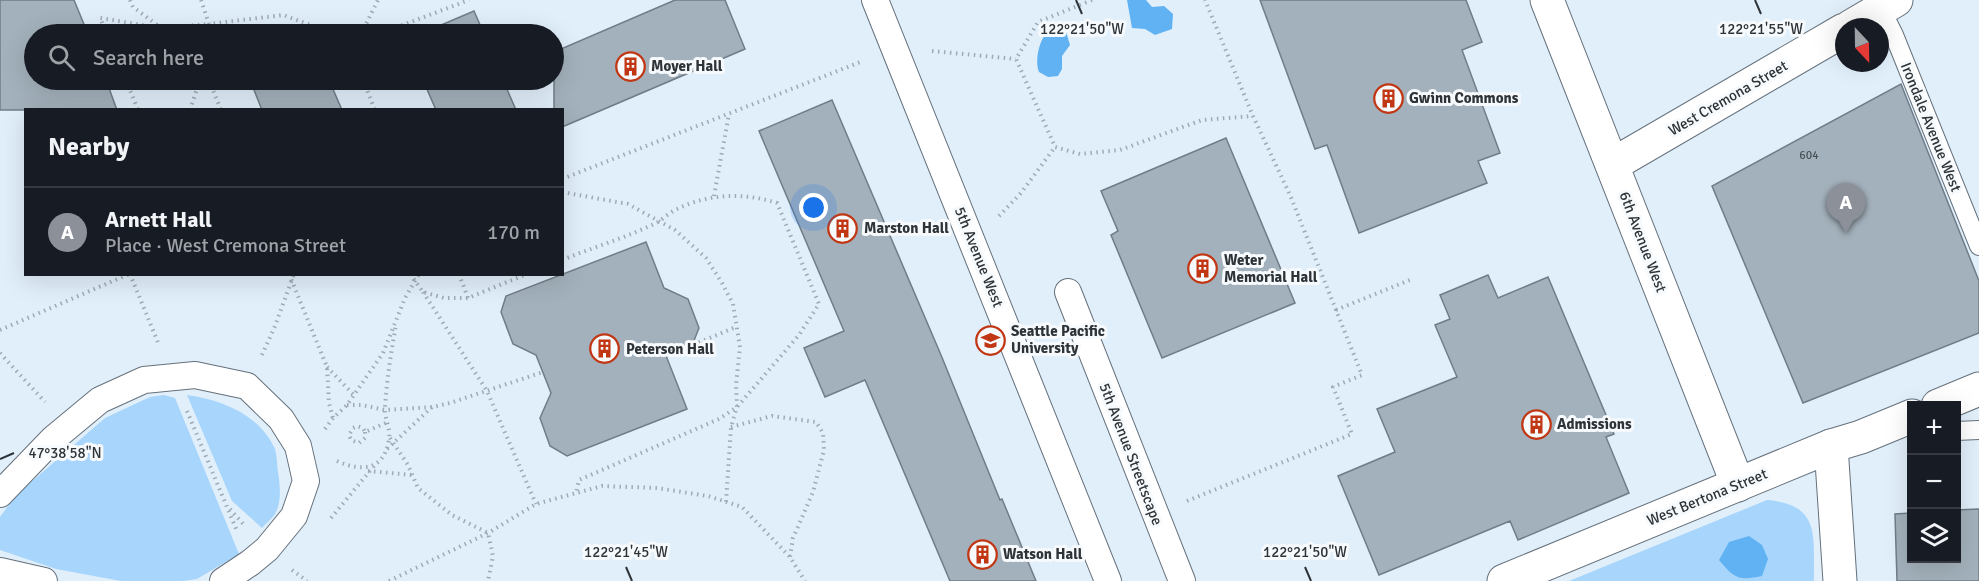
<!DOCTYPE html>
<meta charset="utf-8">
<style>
:root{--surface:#171b24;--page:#20242c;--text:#f1f3f6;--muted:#9ea1a6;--line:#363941;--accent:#8c9099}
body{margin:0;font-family:Signika,sans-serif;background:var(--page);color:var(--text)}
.controls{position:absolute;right:18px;bottom:18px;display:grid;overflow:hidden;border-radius:0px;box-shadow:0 6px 24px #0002}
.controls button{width:54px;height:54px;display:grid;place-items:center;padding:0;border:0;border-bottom:2px solid var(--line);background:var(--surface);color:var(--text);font:30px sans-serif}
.compass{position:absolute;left:1835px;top:18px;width:54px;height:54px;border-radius:50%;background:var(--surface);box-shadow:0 6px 24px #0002;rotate:158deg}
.you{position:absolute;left:814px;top:208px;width:21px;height:21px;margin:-15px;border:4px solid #fff;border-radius:50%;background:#1a73e8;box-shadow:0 0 0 9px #1a73e833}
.badge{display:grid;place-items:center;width:39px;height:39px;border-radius:50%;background:var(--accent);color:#fff;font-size:20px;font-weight:700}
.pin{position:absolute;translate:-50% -50px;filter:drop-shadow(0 2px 3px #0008)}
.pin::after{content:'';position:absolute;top:32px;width:21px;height:18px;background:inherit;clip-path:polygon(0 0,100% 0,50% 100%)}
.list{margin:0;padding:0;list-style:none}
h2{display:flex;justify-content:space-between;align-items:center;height:78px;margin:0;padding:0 24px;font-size:26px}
h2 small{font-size:20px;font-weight:400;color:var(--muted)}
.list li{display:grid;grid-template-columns:39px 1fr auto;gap:18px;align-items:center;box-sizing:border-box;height:90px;padding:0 24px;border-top:2px solid var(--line)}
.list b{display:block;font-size:22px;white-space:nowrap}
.list p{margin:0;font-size:20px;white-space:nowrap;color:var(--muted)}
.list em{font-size:20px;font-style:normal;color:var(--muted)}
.icon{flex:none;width:33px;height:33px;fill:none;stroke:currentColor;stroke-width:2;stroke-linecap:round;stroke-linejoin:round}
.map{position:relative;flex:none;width:1979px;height:581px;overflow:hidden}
.search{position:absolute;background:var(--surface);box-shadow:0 6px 24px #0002;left:24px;top:24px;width:540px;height:66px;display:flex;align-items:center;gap:15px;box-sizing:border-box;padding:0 21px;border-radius:33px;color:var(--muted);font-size:22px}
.panel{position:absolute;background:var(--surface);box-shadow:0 6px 24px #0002;left:24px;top:108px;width:540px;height:168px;border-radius:0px}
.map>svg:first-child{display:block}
</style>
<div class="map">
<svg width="1979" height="581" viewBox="0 0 1979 581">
<rect width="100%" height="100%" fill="#e1effb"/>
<!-- green -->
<path fill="#a7d5fc" d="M 164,395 L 175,398 L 239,554 L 197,579 L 183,581 L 121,581 L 56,569 L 0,550 L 0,517 L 15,496 L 105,418 L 150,397 Z
M 187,395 C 222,400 259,414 275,449 C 277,456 277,465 278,472 C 280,485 282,502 275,514 C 272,519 266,523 262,528 L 232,501 Z
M 1767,500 C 1822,505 1813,537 1814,581 L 1569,581 Z"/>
<!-- forest -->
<path fill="#60b2f3" d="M 1127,0 L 1146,0 L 1152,7 L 1164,6 L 1173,14 L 1172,29 L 1155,35 L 1145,29 L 1132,28 Z
M 1057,28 L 1066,32 L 1070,45 L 1062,56 L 1062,69 L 1058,76 L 1048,77 L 1039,72 C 1035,63 1038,44 1045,35 C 1048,31 1053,30 1057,28 Z
M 1749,536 L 1762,545 L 1768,559 L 1762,576 C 1738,581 1734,578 1719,560 L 1729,542 Z"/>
<!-- building -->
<path fill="#a3b1bc" stroke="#707d88" stroke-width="1.5" d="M 0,0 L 74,0 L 88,34 L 34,34 L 34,80 L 106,80 L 117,110 L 0,110 Z
M 675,0 L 725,0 L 745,49 L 562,127 L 562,110 L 554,110 L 554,52 Z
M 1260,0 L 1466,0 L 1482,42 L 1462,50 L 1500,153 L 1478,161 L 1487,183 L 1359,233 L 1327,145 L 1315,149 Z
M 474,11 L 484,34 L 420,34 Z
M 250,80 L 329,80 L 342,110 L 262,110 Z
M 423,80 L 503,80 L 516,110 L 436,110 Z
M 1901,84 L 1979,281 L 1979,333 L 1803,403 L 1712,186 Z
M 832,100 L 941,355 L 1000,500 L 1002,499 L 1036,581 L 950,581 L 865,380 L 825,397 L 804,348 L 844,331 L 759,131 Z
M 1226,138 L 1295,303 L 1162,358 L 1111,235 L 1118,231 L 1101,191 Z
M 646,242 L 664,288 L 688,299 L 699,328 L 693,343 L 665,353 L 687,409 L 567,456 L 550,446 L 540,418 L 551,393 L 536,355 L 513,344 L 501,312 L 506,296 Z
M 1488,275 L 1498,298 L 1548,277 L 1614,434 L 1606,437 L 1629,493 L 1518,540 L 1510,521 L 1379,575 L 1338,476 L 1395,452 L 1377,409 L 1457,377 L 1435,325 L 1450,319 L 1440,295 Z
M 1979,509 L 1979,581 L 1897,581 L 1895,514 L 1911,513 L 1911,558 L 1956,558 L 1956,510 Z"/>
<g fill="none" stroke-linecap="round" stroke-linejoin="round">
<defs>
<path id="service" d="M 1881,9 L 1894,35 L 1979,246
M 1956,431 L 1979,430"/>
<path id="pedestrian" d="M 875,0 L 1108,581
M 1068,292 L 1182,581
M 0,494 L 53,439 L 100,400 L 144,380 L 195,375 L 247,386 L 281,419 L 298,446 L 306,481 L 294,516 L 267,549 L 250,563 L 223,581
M 0,571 L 44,581"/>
<path id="minor" d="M 1547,0 L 1738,485
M 1850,27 L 1896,0
M 1612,165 L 1844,30
M 1831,446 L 1840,581"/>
<path id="tertiary" d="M 1938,406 L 1979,389
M 1504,581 L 1831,446 L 1861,437 L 1912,416"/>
</defs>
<!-- service casing -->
<use href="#service" stroke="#65717c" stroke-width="20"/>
<!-- pedestrian casing -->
<use href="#pedestrian" stroke="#65717c" stroke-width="28"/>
<!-- minor casing -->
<use href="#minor" stroke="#65717c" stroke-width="35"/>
<!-- tertiary casing -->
<use href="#tertiary" stroke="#65717c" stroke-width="35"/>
<!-- path -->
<path stroke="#9faab4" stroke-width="4" stroke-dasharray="1.5 4.5" stroke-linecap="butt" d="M 130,0 L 133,7 L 160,27
M 201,0 L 209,24 L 283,15 L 319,28 L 330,34
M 1092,0 L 1038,22 L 1016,59 L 1055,147 L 1080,154 L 1120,150 L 1202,120 L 1253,116
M 107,34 L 100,18 L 160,28
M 168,34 L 160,28 L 209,24 L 207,34
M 361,34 L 378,0
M 379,34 L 469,0
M 932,51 L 1016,59
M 126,80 L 138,110
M 209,80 L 221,110
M 363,80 L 375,110
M 190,110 L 200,80
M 562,179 L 863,61
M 562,192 L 628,204 L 675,230 L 706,258 L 722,283 L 733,304 L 740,347 L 736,385 L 737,407 L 731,427 L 726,502
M 714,196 L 729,114
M 999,216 L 1021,193 L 1055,147
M 562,260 C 594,247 628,237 658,222 C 664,218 670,212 677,209 C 708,194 743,192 777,203 L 819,304 L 799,335 L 737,407 L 719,419 L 579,480 L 576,493
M 130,274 L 159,345
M 289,274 L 327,367 L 329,403 L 333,418
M 410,274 L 423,292 L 444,298 L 468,298 L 527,274
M 459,274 L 468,298
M 423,292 L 487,391 L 536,504
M 1336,310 L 1410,280
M 0,330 L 129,274
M 0,353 L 45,402
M 671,354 L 736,327
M 262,355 L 275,326 L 294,274
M 327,367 L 353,394
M 347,405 L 362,405 L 385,410 L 433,407 L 450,403 L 543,372
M 187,411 L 237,531
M 731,427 L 772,416 L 816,422 L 823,433 L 824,450 L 813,492 L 793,538 L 790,557
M 325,429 L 333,418 L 347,405 L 383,353 L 405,298 L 419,274
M 365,432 L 365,438 L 359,443 L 351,440 L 349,435 L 353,428 L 357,426 L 363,428 L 365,432 L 386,423
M 390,438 L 408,465 L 418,488 L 452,515 L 488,533 L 493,556 L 488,581
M 387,449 L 432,407
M 337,461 C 362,472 384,471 389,439 C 391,429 384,418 385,407 C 387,379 391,352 396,325
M 368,471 L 412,475
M 1187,501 L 1352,434 L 1333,387 L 1362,375 L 1290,195 L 1253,116 L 1205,0
M 230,509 L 245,526
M 331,518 L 374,466
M 292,570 L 307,581
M 389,581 L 488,533 L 536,504 L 602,486 L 657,488 L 708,496 L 742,507 L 790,557 L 805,581"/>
<!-- service -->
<use href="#service" stroke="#fff" stroke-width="18"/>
<!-- pedestrian -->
<use href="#pedestrian" stroke="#fff" stroke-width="26"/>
<!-- minor -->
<use href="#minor" stroke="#fff" stroke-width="33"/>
<!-- tertiary -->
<use href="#tertiary" stroke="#fff" stroke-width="33"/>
</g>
<!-- ticks -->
<path fill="none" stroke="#2d3337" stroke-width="2" d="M 1076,0 L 1082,14M 1755,0 L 1761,14M 0,459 L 14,453M 626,567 L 632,581M 1305,567 L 1311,581"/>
<!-- icons -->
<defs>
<symbol id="building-ring" viewBox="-11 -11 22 22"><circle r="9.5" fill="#f7fafd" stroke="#c13713" stroke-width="1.5"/><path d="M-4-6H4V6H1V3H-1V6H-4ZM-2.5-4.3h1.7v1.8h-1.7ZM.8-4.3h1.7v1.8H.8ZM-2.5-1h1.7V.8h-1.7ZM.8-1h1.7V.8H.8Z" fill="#c13713"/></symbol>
<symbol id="university-ring" viewBox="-11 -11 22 22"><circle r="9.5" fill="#f7fafd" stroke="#c13713" stroke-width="1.5"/><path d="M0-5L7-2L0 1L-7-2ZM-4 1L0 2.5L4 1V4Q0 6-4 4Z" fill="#c13713"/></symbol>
</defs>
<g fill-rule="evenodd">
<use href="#building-ring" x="614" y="50" width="33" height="33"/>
<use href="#building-ring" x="1372" y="82" width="33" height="33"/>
<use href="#building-ring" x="826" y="212" width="33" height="33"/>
<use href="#building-ring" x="1186" y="252" width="33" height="33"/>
<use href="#university-ring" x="974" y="324" width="33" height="33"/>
<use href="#building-ring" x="588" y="332" width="33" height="33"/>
<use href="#building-ring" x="1520" y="408" width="33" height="33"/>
<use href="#building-ring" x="966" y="538" width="33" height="33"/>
</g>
<g text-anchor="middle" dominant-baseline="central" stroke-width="6" stroke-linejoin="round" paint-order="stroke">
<!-- number labels -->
<g font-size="12" fill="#4a5258">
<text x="1809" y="155">604</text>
</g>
<!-- poi labels -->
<g font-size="15" font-weight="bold" fill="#2d3337" stroke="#f7fafd" text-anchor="start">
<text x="651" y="66">Moyer Hall</text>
<text x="1409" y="98">Gwinn Commons</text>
<text x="864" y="228">Marston Hall</text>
<text x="1224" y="260">Weter<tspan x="1224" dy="17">Memorial Hall</tspan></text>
<text x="1011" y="331">Seattle Pacific<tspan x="1011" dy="17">University</tspan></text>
<text x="626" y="349">Peterson Hall</text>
<text x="1557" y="424">Admissions</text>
<text x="1003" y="554">Watson Hall</text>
</g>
<!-- street labels -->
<g font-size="15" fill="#2d3337" stroke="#f7fafd">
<text transform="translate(1728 98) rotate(-30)">West Cremona Street</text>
<text transform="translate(1931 127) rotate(68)">Irondale Avenue West</text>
<text transform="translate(1643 242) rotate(69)">6th Avenue West</text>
<text transform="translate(979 257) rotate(68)">5th Avenue West</text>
<text transform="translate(1131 454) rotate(69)">5th Avenue Streetscape</text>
<text transform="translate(1707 497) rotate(-22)">West Bertona Street</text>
</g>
</g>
<g font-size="15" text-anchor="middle" fill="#2d3337" stroke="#f7fafd" stroke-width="6" stroke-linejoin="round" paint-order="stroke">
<text x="1761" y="34">122°21'55"W</text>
<text x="1082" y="34">122°21'50"W</text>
<text x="65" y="458">47°38'58"N</text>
<text x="626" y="557">122°21'45"W</text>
<text x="1305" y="557">122°21'50"W</text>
</g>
</svg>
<div class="controls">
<button>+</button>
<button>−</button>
<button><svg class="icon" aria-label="layers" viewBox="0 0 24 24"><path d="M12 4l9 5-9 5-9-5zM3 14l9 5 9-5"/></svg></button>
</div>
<svg class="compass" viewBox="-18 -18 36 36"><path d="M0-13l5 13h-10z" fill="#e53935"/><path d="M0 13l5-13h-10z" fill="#9ea1a6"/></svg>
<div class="you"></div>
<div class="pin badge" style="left:1846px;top:233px">A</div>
<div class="search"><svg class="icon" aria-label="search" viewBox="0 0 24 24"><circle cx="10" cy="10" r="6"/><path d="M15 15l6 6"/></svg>Search here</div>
<section class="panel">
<h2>Nearby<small></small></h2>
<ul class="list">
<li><span class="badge">A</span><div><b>Arnett Hall</b><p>Place · West Cremona Street</p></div><em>170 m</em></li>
</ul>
</section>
</div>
